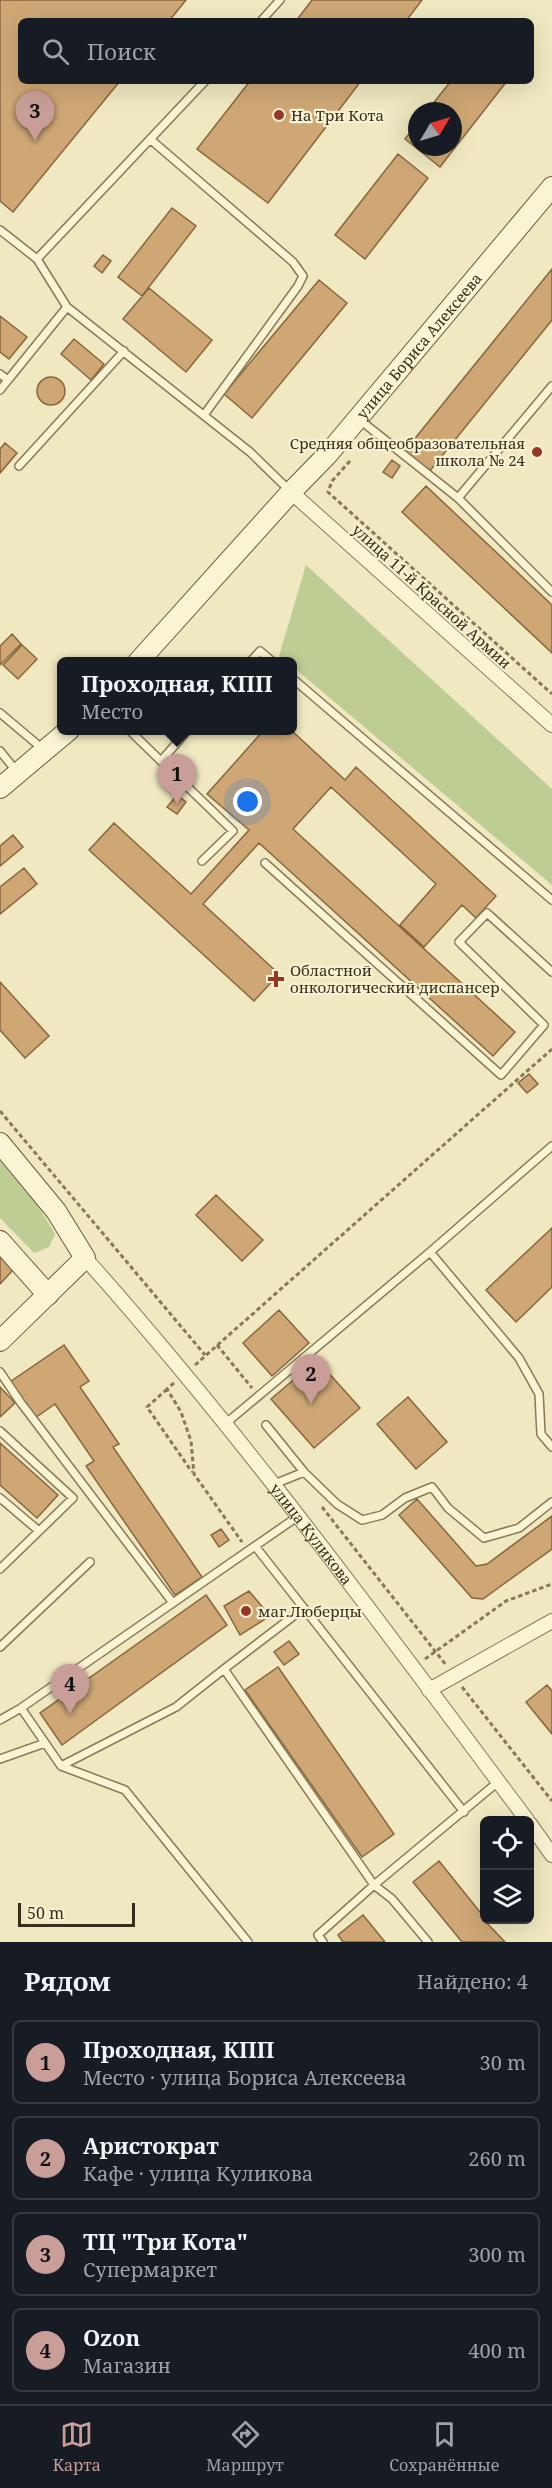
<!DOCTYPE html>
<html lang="ru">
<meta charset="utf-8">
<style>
:root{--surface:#171b24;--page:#20242c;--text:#f1f3f6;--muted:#9ea1a6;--line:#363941;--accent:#c99e98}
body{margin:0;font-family:"Noto Serif",serif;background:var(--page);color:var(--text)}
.controls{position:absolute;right:18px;bottom:18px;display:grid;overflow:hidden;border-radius:9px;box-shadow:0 6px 24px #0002}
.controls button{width:54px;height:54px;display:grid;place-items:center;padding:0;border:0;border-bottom:2px solid var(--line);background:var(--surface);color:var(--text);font:30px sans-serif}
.compass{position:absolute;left:408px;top:102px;width:54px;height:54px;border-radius:50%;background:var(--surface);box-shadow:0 6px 24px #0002;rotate:52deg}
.scale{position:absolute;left:18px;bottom:15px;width:117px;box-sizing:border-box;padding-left:6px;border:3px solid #372e1c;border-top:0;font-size:16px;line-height:21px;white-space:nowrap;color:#372e1c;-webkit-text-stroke:4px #f6f1d0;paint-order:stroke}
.you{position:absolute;left:248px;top:802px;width:21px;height:21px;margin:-15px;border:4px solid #fff;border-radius:50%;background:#1a73e8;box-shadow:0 0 0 9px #1a73e833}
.badge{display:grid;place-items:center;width:39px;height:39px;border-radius:50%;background:var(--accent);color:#111;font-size:20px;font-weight:700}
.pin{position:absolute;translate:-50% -50px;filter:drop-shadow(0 2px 3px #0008)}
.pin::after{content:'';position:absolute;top:32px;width:21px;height:18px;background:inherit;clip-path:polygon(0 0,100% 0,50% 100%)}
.popup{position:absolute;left:57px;top:657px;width:240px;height:78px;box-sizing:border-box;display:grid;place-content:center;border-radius:9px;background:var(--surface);filter:drop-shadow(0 2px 4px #0005);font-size:20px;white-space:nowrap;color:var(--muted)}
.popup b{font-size:22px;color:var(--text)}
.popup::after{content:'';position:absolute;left:50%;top:100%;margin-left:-12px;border:12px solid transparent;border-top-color:var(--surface)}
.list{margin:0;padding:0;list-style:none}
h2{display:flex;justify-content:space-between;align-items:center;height:78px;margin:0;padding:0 24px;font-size:26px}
h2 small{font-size:20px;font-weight:400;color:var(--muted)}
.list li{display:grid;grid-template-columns:39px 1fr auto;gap:18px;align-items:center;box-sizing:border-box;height:84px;margin:0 12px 12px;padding:0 12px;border:2px solid var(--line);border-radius:9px}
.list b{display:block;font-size:22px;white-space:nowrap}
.list p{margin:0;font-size:20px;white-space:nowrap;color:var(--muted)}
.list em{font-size:20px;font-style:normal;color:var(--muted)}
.icon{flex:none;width:33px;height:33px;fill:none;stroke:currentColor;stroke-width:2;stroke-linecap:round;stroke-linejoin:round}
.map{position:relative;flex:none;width:552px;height:1942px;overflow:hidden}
.search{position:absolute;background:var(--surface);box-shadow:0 6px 24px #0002;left:18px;right:18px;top:18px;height:66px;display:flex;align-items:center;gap:15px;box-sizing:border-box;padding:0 21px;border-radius:9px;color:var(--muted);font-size:22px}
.sheet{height:462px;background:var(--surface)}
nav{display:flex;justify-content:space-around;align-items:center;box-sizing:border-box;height:84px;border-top:2px solid var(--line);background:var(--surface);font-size:16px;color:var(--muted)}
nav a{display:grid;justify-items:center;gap:3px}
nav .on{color:var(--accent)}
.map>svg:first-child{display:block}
</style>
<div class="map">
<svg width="552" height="1942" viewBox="0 0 552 1942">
<rect width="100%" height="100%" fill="#efe8c0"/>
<!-- green -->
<path fill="#becd94" d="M 306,565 L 552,789 L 552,885 L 293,667 L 292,662 L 286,661 L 279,656 Z
M 0,1160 L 38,1206 L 55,1234 L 49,1247 L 34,1253 L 0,1218 Z"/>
<!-- building -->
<path fill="#cea775" stroke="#88663d" stroke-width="1.5" d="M 0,0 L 186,0 L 169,21 L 21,21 L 21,81 L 120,81 L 13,212 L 0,201 Z
M 312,0 L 422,0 L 406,21 L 296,21 Z
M 250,81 L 361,81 L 268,203 L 197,149 Z
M 451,81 L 507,81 L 440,167 L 405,139 L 417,124 L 417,147 L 453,147 L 453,111 L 427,111 Z
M 398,154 L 428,178 L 365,259 L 335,235 Z
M 172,208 L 196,226 L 142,296 L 118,277 Z
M 103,255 L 111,261 L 102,273 L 94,266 Z
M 552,269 L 552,320 L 429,472 L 404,452 Z
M 319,280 L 347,303 L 252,418 L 224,394 Z
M 149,288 L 212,340 L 186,372 L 123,319 Z
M 0,316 L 27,337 L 9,359 L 0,352 Z
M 74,339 L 104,364 L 91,380 L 61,354 Z
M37 391a14 14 0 1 1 28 0a14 14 0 1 1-28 0Z
M 5,443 L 17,453 L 0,473 L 0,449 Z
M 392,460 L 400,466 L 392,478 L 383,472 Z
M 426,486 L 552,605 L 552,653 L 402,512 Z
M 12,634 L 21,644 L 0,665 L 0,646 Z
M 22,645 L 37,659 L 18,679 L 3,665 Z
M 264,730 L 291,730 L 345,780 L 356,767 L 496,896 L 476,918 L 462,905 L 424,947 L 400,925 L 436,884 L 331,787 L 293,829 L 515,1032 L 493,1056 L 259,843 L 203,904 L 279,974 L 254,1001 L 89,850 L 114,823 L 191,894 L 249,830 L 207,794 Z
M 177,795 L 186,802 L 177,814 L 167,807 Z
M 13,835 L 23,847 L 0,866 L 0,846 Z
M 24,868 L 37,884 L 0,914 L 0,887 Z
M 0,982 L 49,1036 L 25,1058 L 0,1030 Z
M 529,1074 L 538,1084 L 527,1093 L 518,1083 Z
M 216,1195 L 263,1240 L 242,1261 L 196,1215 Z
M 552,1228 L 552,1287 L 516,1322 L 486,1290 Z
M 0,1254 L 14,1269 L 0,1284 Z
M 279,1310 L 309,1343 L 272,1376 L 243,1343 Z
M 64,1345 L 89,1381 L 80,1387 L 119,1444 L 113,1447 L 202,1577 L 175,1595 L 86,1466 L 94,1461 L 55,1404 L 35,1418 L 10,1382 Z
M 317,1360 L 360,1408 L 314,1448 L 271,1399 Z
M 0,1387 L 15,1403 L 0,1417 Z
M 408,1397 L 447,1442 L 416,1469 L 377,1424 Z
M 0,1443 L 58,1495 L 37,1518 L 0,1485 Z
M 417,1499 L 476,1566 L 487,1564 L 552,1516 L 552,1549 L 483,1599 L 472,1598 L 399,1515 Z
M 221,1529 L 229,1540 L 219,1547 L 211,1535 Z
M 249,1591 L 270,1616 L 240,1635 L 224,1606 Z
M 206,1595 L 227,1625 L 62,1745 L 40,1713 Z
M 289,1641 L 299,1654 L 284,1665 L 274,1652 Z
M 278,1667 L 394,1834 L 362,1857 L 245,1690 Z
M 547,1685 L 552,1691 L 552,1734 L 526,1702 Z
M 439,1861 L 484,1917 L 484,1920 L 505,1942 L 462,1942 L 413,1882 Z
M 363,1915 L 385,1942 L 343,1942 L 338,1935 Z"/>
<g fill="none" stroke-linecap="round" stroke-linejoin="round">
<defs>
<path id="lane" d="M 261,21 L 280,0
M 150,139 L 293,262 L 303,276 L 298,286 L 204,415
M 0,230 L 37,259 L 67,307
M 37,259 L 205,81
M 0,374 L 8,380 L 67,307 L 250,452 L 289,490
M 0,390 L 8,380
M 360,420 L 458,498 L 552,592
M 19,466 L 124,351
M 458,498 L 552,386
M 250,662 L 260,651 L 273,662
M 292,678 L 552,900
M 0,713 L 44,750
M 129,730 L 233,831 L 202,861
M 0,751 L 17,772
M 161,761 L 188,730
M 265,863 L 501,1075 L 544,1025 L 459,942 L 487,913 L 552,972
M 430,1252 L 552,1146
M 0,1372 L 21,1403 L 173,1603
M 225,1424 L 430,1252 L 519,1358 L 539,1394 L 541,1434 L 552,1447
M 266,1425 L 304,1472
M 0,1431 L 73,1498 L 0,1569
M 272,1485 L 304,1472 L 337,1504 L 362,1520 L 382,1515 L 405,1498 L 432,1487 L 448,1508 L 484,1538 L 519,1528 L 552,1502
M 0,1498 L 39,1531
M 297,1517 L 21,1708 L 61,1766 L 176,1707 L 224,1669 L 374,1885 L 392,1899 L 428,1942
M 255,1546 L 464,1812
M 0,1647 L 90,1562
M 224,1669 L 304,1608
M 0,1720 L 21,1708
M 0,1759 L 45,1743
M 61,1766 L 125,1790 L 248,1942
M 323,1942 L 318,1935 L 374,1885 L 498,1782"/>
<g id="street">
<path d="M 291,492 L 552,725"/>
<path id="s1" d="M 85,1258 C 244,1436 385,1630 527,1820"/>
<path d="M 429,1690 L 552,1621"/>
<path d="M 530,1824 L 552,1855"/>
</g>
<g id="secondary">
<path id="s2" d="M 138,662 L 291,492 L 328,454 L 552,187"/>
<path d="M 0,788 L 69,730"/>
<path d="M 0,1143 L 56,1211 L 85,1258 L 0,1341"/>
<path d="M 0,1241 L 48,1295"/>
</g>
</defs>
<!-- lane casing -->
<use href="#lane" stroke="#887958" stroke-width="10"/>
<!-- street casing -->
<use href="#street" stroke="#887958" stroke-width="16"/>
<!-- secondary casing -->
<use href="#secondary" stroke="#6a593b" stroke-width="22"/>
<!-- path -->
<path stroke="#887958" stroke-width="3" stroke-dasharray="4.5 3" stroke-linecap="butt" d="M 350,461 L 332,481 L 328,492 L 552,694
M 0,1111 L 205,1355
M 217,1345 L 252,1388
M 195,1365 L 552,1049
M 174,1383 L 167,1389 L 181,1412 L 191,1441 L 194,1474 L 242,1542
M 167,1389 L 147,1407 L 192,1472
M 322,1507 L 446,1665
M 425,1659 L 506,1601 L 552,1584
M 462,1687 L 552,1801"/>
<!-- lane -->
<use href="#lane" stroke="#f9f4d3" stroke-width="7"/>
<!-- street -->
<use href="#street" stroke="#f9f4d3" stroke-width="14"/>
<!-- secondary -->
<use href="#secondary" stroke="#f9f4d3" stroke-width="20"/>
</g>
<!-- markers -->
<g fill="#993626" stroke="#f6f1d0" stroke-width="2">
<circle cx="279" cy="115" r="6"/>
<circle cx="537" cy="452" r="6"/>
<path d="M273 970h6v6h6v6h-6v6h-6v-6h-6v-6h6z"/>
<circle cx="246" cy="1611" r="6"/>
</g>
<g text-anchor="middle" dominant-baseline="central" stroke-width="4.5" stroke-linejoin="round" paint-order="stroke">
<!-- poi labels -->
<g font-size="15" fill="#372e1c" stroke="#f6f1d0" text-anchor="start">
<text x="291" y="115">На Три Кота</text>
<text x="525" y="443" text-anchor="end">Средняя общеобразовательная<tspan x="525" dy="17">школа № 24</tspan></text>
<text x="290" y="970">Областной<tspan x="290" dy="17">онкологический диспансер</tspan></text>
<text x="258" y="1611">маг.Люберцы</text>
</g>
<!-- street labels -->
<g font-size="15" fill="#372e1c" stroke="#f6f1d0">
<text stroke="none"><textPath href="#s2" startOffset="423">улица Бориса Алексеева</textPath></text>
<text transform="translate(432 596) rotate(42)">улица 11-й Красной Армии</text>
<text stroke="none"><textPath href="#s1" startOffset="357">улица Куликова</textPath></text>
</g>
</g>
</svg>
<div class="controls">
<button><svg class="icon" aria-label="locate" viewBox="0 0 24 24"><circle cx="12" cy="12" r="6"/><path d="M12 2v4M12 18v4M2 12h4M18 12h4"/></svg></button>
<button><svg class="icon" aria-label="layers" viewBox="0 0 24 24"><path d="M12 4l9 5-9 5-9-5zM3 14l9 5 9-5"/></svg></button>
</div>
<svg class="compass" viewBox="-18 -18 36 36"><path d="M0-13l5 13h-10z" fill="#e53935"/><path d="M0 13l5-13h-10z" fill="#9ea1a6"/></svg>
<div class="scale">50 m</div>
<div class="you"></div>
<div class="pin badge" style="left:177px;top:804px">1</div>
<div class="popup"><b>Проходная, КПП</b>Место</div>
<div class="pin badge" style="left:311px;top:1404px">2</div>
<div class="pin badge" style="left:35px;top:141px">3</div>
<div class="pin badge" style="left:70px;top:1714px">4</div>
<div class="search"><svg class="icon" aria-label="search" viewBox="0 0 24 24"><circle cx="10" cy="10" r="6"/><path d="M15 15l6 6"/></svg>Поиск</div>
</div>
<section class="sheet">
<h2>Рядом<small>Найдено: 4</small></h2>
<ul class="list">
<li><span class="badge">1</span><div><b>Проходная, КПП</b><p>Место · улица Бориса Алексеева</p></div><em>30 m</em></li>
<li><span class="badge">2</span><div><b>Аристократ</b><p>Кафе · улица Куликова</p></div><em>260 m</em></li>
<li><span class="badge">3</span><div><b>ТЦ &quot;Три Кота&quot;</b><p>Супермаркет</p></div><em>300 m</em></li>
<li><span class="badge">4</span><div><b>Ozon</b><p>Магазин</p></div><em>400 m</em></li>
</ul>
</section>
<nav>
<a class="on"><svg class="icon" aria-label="map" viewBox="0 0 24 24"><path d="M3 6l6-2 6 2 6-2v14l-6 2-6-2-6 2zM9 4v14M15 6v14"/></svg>Карта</a>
<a><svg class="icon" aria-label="directions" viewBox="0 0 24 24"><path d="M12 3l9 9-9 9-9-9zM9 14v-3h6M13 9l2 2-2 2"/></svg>Маршрут</a>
<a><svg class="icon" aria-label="saved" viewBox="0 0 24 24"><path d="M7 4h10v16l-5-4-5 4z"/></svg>Сохранённые</a>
</nav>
